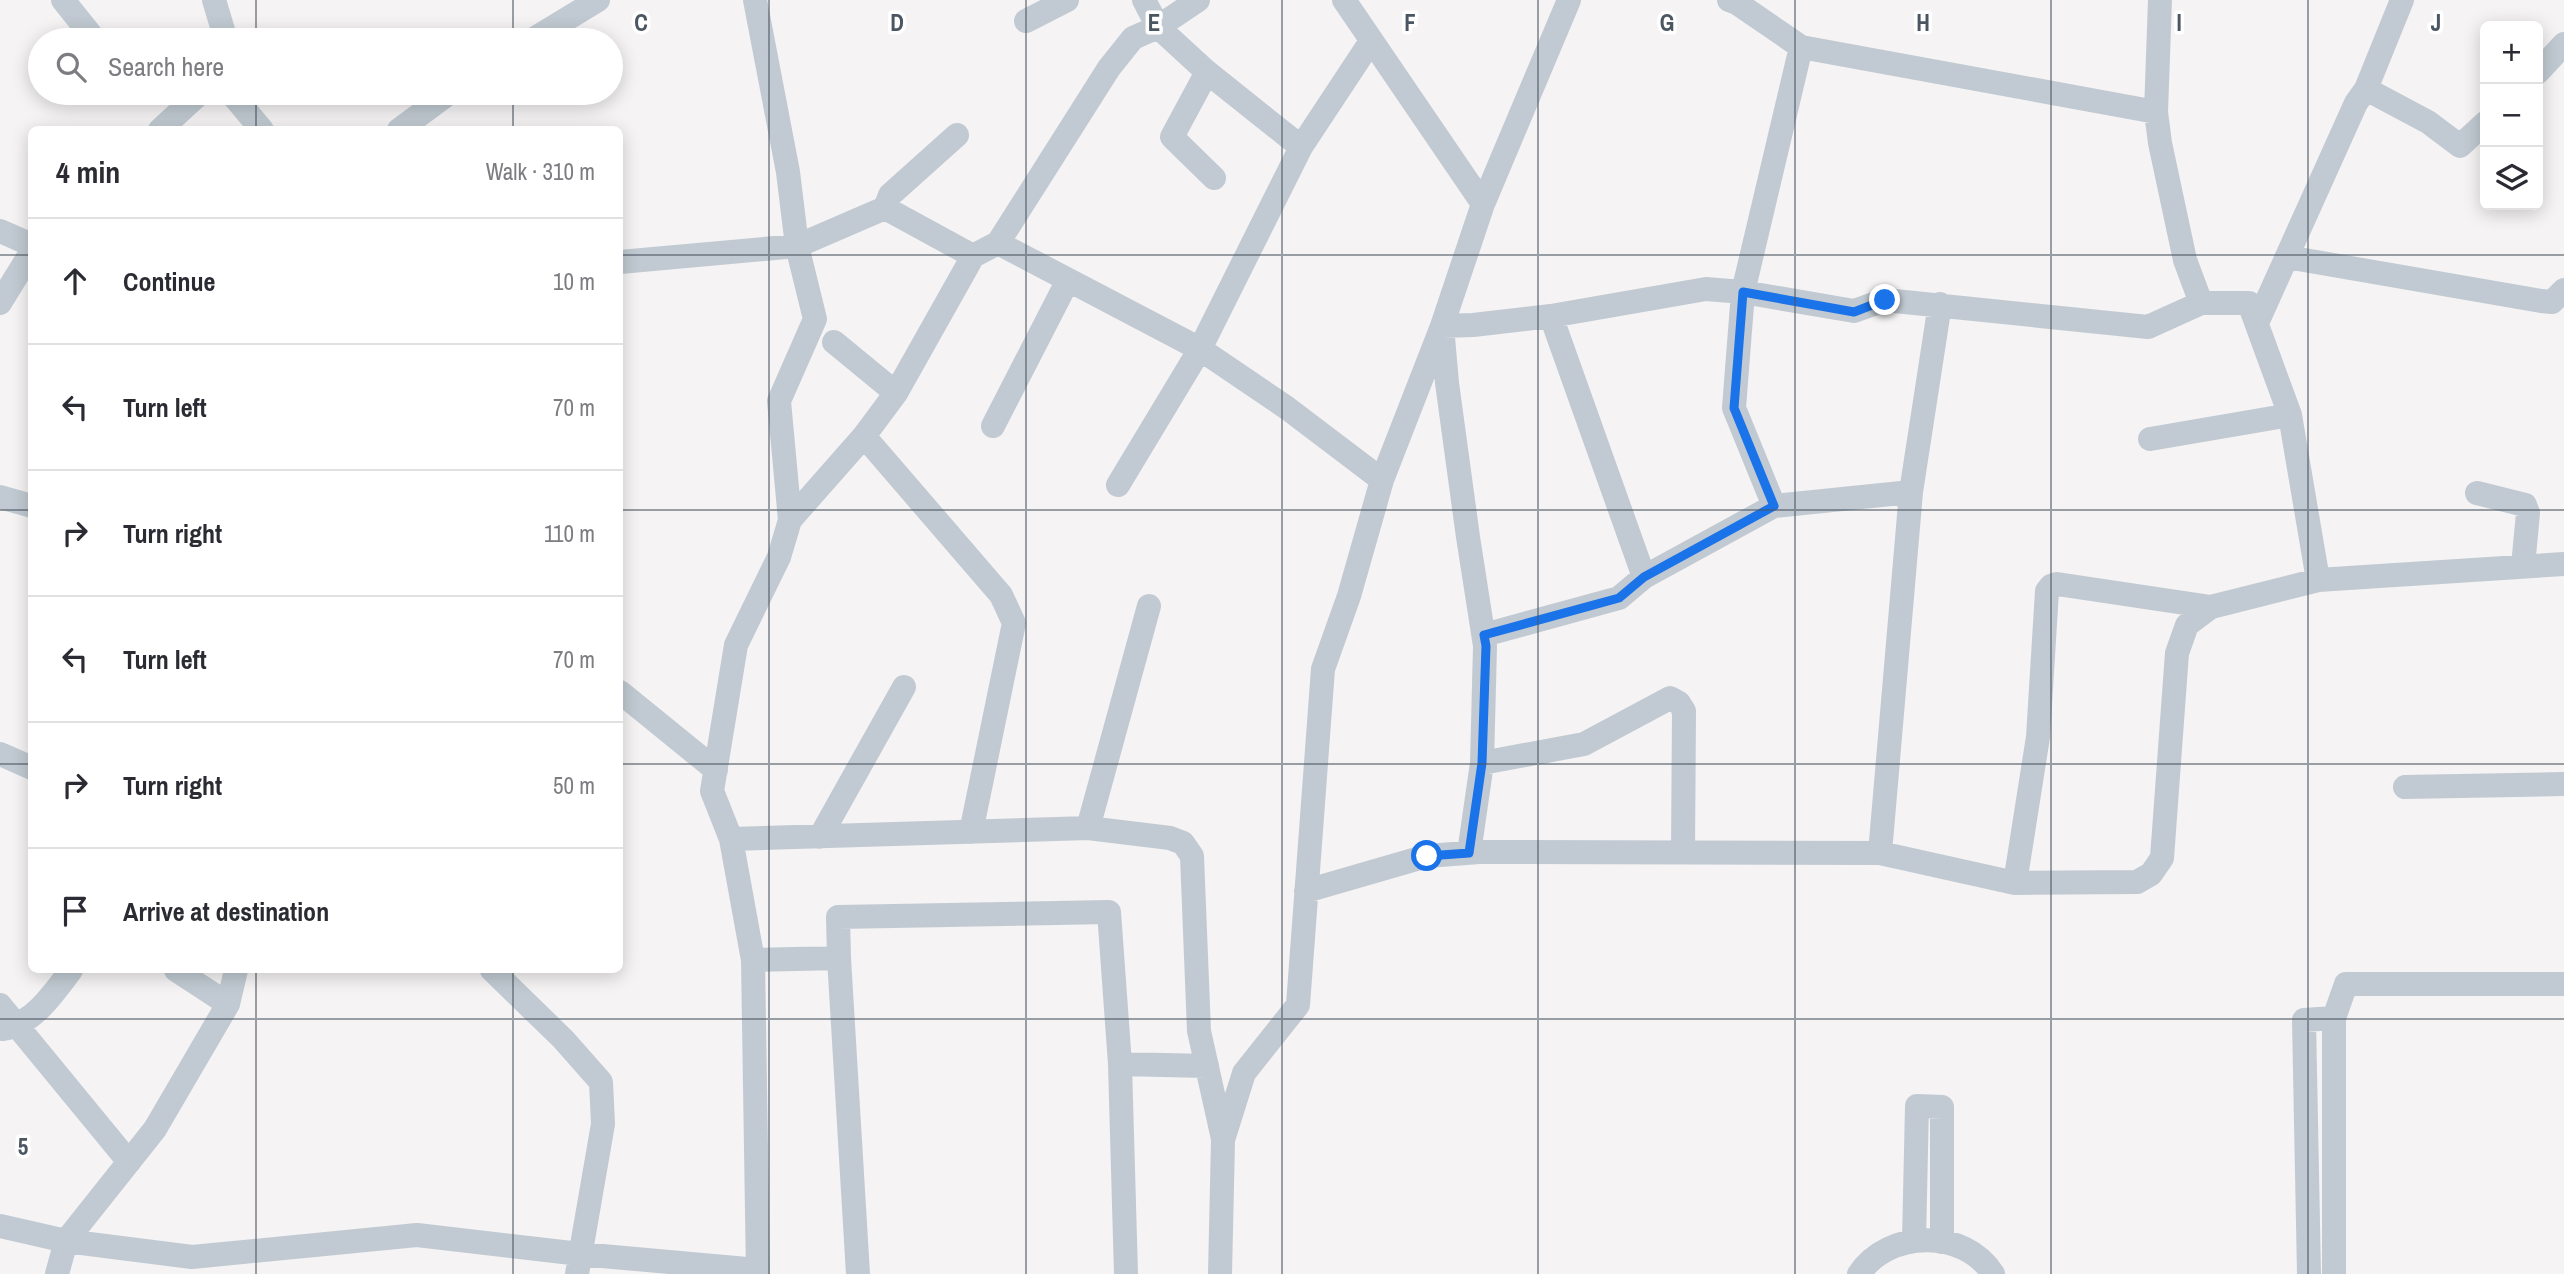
<!DOCTYPE html>
<meta charset="utf-8">
<style>
:root{--surface:#fff;--page:#f7f7f7;--text:#2b2b33;--muted:#7c7c81;--line:#e1e1e2}
body{margin:0;font-family:"Archivo Narrow",sans-serif;background:var(--page);color:var(--text)}
.controls{position:absolute;right:21px;top:21px;display:grid;overflow:hidden;border-radius:10px;box-shadow:0 4px 18px #0003}
.controls button{width:63px;height:63px;display:grid;place-items:center;padding:0;border:0;border-bottom:2px solid var(--line);background:var(--surface);color:var(--text);font:35px sans-serif}
.stop{position:absolute;width:21px;height:21px;margin:-16px;border:5px solid #1a73e8;border-radius:50%;background:#fff}
.stop.end{background:#1a73e8;border-color:#fff;box-shadow:0 2px 7px #0008}
.list{margin:0;padding:0;list-style:none}
h2{display:flex;justify-content:space-between;align-items:center;height:91px;margin:0;padding:0 28px;font-size:30px}
h2 small{font-size:23px;font-weight:400;color:var(--muted)}
.list li{display:grid;grid-template-columns:46px 1fr auto;gap:21px;align-items:center;box-sizing:border-box;height:126px;padding:0 28px;border-top:2px solid var(--line)}
.list b{display:block;font-size:26px;white-space:nowrap}
.list em{font-size:23px;font-style:normal;color:var(--muted)}
.icon{flex:none;width:38px;height:38px;fill:none;stroke:currentColor;stroke-width:2;stroke-linecap:round;stroke-linejoin:round}
.map{position:relative;flex:none;width:2564px;height:1274px;overflow:hidden}
.search{position:absolute;background:var(--surface);box-shadow:0 4px 18px #0003;left:28px;top:28px;width:595px;height:77px;display:flex;align-items:center;gap:18px;box-sizing:border-box;padding:0 24px;border-radius:38px;color:var(--muted);font-size:26px}
.panel{position:absolute;background:var(--surface);box-shadow:0 4px 18px #0003;left:28px;top:126px;width:595px;height:847px;border-radius:10px}
.map>svg:first-child{display:block}
</style>
<div class="map">
<svg width="2564" height="1274" viewBox="0 0 2564 1274">
<rect width="100%" height="100%" fill="#f5f3f3"/>
<g fill="none" stroke-linecap="round" stroke-linejoin="round">
<!-- minor -->
<path stroke="#c1cad2" stroke-width="24" d="M 63,0 L 95,40
M 214,0 L 226,40
M 755,0 L 788,172 L 797,246 L 815,319 L 779,401 L 790,520 L 779,557 L 736,645 L 712,791 L 731,839 L 753,960 L 758,1274
M 1144,0 L 1158,27 L 1207,72 L 1301,147
M 1344,0 L 1483,204
M 1729,0 L 1737,3 L 1801,47 L 2156,112
M 2160,0 L 2156,112 L 2160,143 L 2185,260 L 2201,303 L 2249,303 L 2290,415 L 2318,580
M 1026,21 L 1067,0
M 532,40 L 598,0
M 1207,72 L 1172,137 L 1214,178
M 2538,72 L 2564,44
M 2366,89 L 2428,122 L 2460,146 L 2485,123
M 231,93 L 262,130
M 160,130 L 200,93
M 399,130 L 449,93
M 885,208 L 890,195 L 957,135
M 0,231 L 32,245
M 998,243 L 1109,68 L 1133,38 L 1158,27 L 1198,0
M 2287,257 L 2541,301 L 2552,302 L 2564,290
M 620,262 L 797,246 L 885,208 L 973,256 L 998,243 L 1200,349 L 1287,408 L 1382,480
M 0,303 L 32,251
M 1551,316 L 1644,577
M 2257,323 L 2356,103 L 2366,89 L 2402,0
M 834,342 L 896,393
M 993,426 L 1068,280
M 864,436 L 1001,595 L 1014,623 L 971,832
M 2150,439 L 2290,415
M 1118,485 L 1200,349 L 1301,147 L 1371,41
M 2477,493 L 2525,505 L 2528,513 L 2523,566
M 0,497 L 32,506
M 1774,506 L 1734,408 L 1743,292 L 1801,47
M 790,520 L 864,436 L 896,393 L 973,256
M 1484,635 L 1619,598 L 1644,577 L 1774,506 L 1911,492
M 620,692 L 716,770
M 0,754 L 32,768
M 1482,763 L 1584,744 L 1670,698 L 1679,703 L 1684,711 L 1683,852
M 2405,787 L 2564,784
M 1088,828 L 1149,606
M 820,837 L 904,687
M 731,839 L 1088,828 L 1170,838 L 1183,843 L 1192,856 L 1199,1031 L 1223,1139
M 1469,853 L 1482,763 L 1485,646 L 1468,537 L 1447,383 L 1442,326 L 1473,325 L 1551,316 L 1706,289 L 1743,292 L 1854,311 L 1885,300 L 2148,327 L 2201,303
M 1880,853 L 1911,492 L 1940,304
M 2015,883 L 2038,737 L 2047,591 L 2051,586 L 2057,584 L 2211,607
M 1306,891 L 1427,856 L 1479,852 L 1880,853 L 2015,883 L 2137,882 L 2151,874 L 2162,858 L 2177,653 L 2187,625 L 2211,607 L 2318,580 L 2564,564
M 753,960 L 839,958
M 176,970 L 228,1004
M 492,970 L 563,1039 L 601,1082 L 603,1124 L 577,1274
M 0,1005 L 129,1162
M 3,1029 C 33,1024 54,993 71,970
M 1120,1064 L 1207,1066
M 0,1226 L 66,1241 L 192,1257 L 417,1235 L 580,1254 L 758,1270
M 1914,1241 L 1917,1106 L 1942,1107 L 1942,1242
M 57,1274 L 66,1241 L 155,1129 L 228,1004 L 236,970
M 858,1274 L 839,958 L 838,917 L 1109,912 L 1120,1064 L 1126,1274
M 1220,1274 L 1223,1140 L 1244,1073 L 1298,1005 L 1323,669 L 1349,596 L 1382,480 L 1442,326 L 1483,204 L 1569,0
M 1859,1274 C 1888,1230 1964,1228 1993,1274
M 2309,1274 L 2304,1020 L 2334,1018
M 2334,1274 L 2334,1018 L 2346,984 L 2564,984"/>
</g>
<g fill="none" stroke-linecap="round" stroke-linejoin="round">
<!-- route -->
<path stroke="#1a73e8" stroke-width="9" d="M 1427,856 L 1469,853 L 1482,763 L 1486,646 L 1484,635 L 1619,598 L 1644,577 L 1774,506 L 1734,408 L 1743,292 L 1854,312 L 1885,300"/>
</g>
<!-- grid -->
<path fill="none" stroke="#4a5661" stroke-width="2" stroke-opacity="0.55" d="M 256,0 L 256,40M 513,0 L 513,40M 769,0 L 769,1274M 1026,0 L 1026,1274M 1282,0 L 1282,1274M 1538,0 L 1538,1274M 1795,0 L 1795,1274M 2051,0 L 2051,1274M 2308,0 L 2308,1274M 256,93 L 256,130M 513,93 L 513,130M 0,255 L 32,255M 620,255 L 2564,255M 0,510 L 32,510M 620,510 L 2564,510M 0,764 L 32,764M 620,764 L 2564,764M 256,970 L 256,1274M 513,970 L 513,1274M 0,1019 L 2564,1019"/>
<g font-size="23" text-anchor="middle" font-weight="bold" fill="#4a5661" stroke="#fff" stroke-width="7" stroke-linejoin="round" paint-order="stroke">
<text x="641" y="31">C</text>
<text x="897" y="31">D</text>
<text x="1154" y="31">E</text>
<text x="1410" y="31">F</text>
<text x="1667" y="31">G</text>
<text x="1923" y="31">H</text>
<text x="2179" y="31">I</text>
<text x="2436" y="31">J</text>
<text x="23" y="1155">5</text>
</g>
</svg>
<div class="controls">
<button>+</button>
<button>−</button>
<button><svg class="icon" aria-label="layers" viewBox="0 0 24 24"><path d="M12 4l9 5-9 5-9-5zM3 14l9 5 9-5"/></svg></button>
</div>
<div class="stop" style="left:1427px;top:856px"></div>
<div class="stop end" style="left:1885px;top:300px"></div>
<div class="search"><svg class="icon" aria-label="search" viewBox="0 0 24 24"><circle cx="10" cy="10" r="6"/><path d="M15 15l6 6"/></svg>Search here</div>
<section class="panel">
<h2>4 min<small>Walk · 310 m</small></h2>
<ul class="list">
<li><svg class="icon" aria-label="ahead" viewBox="0 0 24 24"><path d="M12 20V5M6 11l6-6 6 6"/></svg><div><b>Continue</b></div><em>10 m</em></li>
<li><svg class="icon" aria-label="left" viewBox="0 0 24 24"><path d="M17 20v-9H6M10 6l-5 5 5 5"/></svg><div><b>Turn left</b></div><em>70 m</em></li>
<li><svg class="icon" aria-label="right" viewBox="0 0 24 24"><path d="M7 20v-9h11M14 6l5 5-5 5"/></svg><div><b>Turn right</b></div><em>110 m</em></li>
<li><svg class="icon" aria-label="left" viewBox="0 0 24 24"><path d="M17 20v-9H6M10 6l-5 5 5 5"/></svg><div><b>Turn left</b></div><em>70 m</em></li>
<li><svg class="icon" aria-label="right" viewBox="0 0 24 24"><path d="M7 20v-9h11M14 6l5 5-5 5"/></svg><div><b>Turn right</b></div><em>50 m</em></li>
<li><svg class="icon" aria-label="arrive" viewBox="0 0 24 24"><path d="M6 21V4h12l-3 4 3 4H6"/></svg><div><b>Arrive at destination</b></div></li>
</ul>
</section>
</div>
